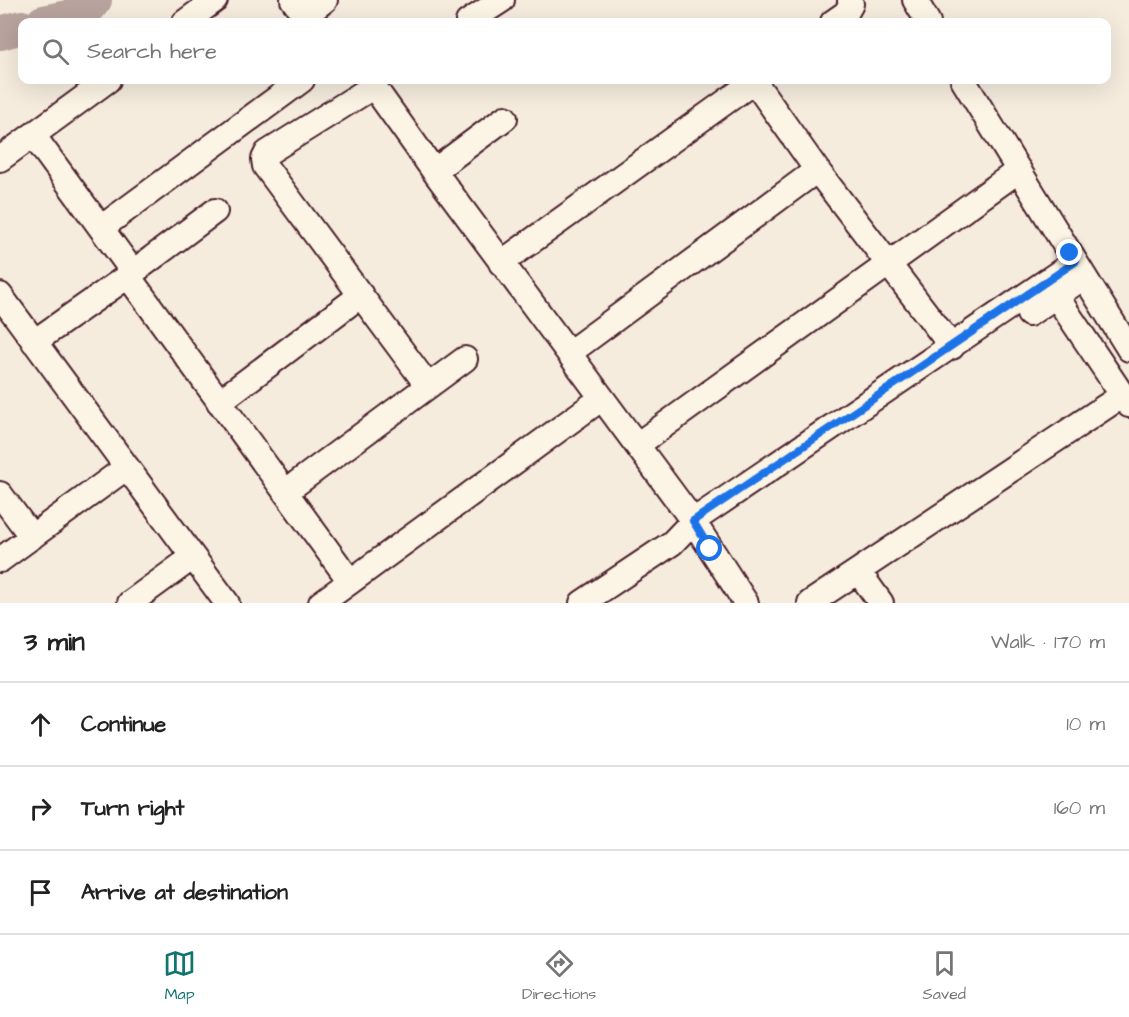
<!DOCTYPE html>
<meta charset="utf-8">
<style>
:root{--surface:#fff;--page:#f6f6f6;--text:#222;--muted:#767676;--line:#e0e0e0;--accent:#0f766e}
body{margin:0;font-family:"Architects Daughter",sans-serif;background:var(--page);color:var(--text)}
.stop{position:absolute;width:18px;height:18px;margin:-14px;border:4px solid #1a73e8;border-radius:50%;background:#fff}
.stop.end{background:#1a73e8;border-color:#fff;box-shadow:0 2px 6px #0008}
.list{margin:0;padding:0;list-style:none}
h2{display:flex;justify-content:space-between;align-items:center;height:78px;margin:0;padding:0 24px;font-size:26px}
h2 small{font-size:20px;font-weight:400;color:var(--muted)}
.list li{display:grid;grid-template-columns:39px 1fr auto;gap:18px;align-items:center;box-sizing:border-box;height:84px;padding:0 24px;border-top:2px solid var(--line)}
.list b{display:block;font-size:22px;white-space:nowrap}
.list em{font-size:20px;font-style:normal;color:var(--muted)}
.icon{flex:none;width:33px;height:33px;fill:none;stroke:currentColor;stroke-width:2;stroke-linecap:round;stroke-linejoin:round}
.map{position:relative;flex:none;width:1129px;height:603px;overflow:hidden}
.search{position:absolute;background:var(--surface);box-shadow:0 6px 24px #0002;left:18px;right:18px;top:18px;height:66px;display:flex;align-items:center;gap:15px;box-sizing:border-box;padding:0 21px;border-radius:12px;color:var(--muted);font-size:22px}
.sheet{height:330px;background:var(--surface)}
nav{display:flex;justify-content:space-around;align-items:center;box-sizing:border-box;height:84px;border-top:2px solid var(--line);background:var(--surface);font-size:16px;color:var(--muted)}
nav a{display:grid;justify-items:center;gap:3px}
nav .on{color:var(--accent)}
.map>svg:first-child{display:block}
</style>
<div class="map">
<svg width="1129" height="603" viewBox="0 0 1129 603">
<rect width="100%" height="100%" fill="#f5ecde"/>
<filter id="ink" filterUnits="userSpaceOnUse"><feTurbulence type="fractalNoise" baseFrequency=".0167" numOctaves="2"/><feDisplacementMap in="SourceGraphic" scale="12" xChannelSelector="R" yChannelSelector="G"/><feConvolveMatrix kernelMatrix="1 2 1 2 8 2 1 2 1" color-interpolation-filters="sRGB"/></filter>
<g filter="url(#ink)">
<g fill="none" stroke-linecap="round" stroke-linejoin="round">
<!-- river -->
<path stroke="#b8a39e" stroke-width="34" d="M 43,22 L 85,13 L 95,0
M 0,33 L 22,27"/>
<defs>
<path id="minor" d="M 293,0 L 310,22
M 915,0 L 928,22
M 315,8 L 325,0
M 185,22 L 215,0
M 468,22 L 502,0
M 833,22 L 846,13 L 851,4 L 850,0
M 369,80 L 434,171 L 693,521 L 746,603
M 963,80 L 1129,349
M 754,81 L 817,170 L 952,347
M 363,93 L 267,153 L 264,159 L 265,166 L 428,386
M 33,135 L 133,272
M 0,159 L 108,80
M 434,171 L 505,118
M 101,228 L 302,80
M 501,263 L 756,80
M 128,276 L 350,581
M 0,295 L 227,603
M 1056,296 L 1129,405
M 1029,314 L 1084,277
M 34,342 L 128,276 L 215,211
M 569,353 L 817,170
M 219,402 L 361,295
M 637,445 L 1019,170
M 285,492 L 465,359
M 0,494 L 32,537
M 0,560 L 127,467
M 858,571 L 881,603
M 130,603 L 193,557
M 321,603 L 591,406
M 582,603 L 672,543 L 693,521 L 1075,262
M 810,603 L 1123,395"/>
</defs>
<!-- minor casing -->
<use href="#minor" stroke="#4a1f2b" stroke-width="28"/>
<!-- minor -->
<use href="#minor" stroke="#fcf5e5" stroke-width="24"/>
</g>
</g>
<g fill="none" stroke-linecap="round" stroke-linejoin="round" filter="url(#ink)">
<!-- route -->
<path stroke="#1a73e8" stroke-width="8" d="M 710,549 L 693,521 L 1075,262 L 1070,253"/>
</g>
</svg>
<div class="stop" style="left:710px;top:549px"></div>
<div class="stop end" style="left:1070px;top:253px"></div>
<div class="search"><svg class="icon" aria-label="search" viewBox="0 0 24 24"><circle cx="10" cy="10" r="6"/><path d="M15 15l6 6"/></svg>Search here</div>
</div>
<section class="sheet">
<h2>3 min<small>Walk · 170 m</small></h2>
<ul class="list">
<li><svg class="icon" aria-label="ahead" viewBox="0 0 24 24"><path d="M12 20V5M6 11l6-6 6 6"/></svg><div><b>Continue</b></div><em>10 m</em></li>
<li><svg class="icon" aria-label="right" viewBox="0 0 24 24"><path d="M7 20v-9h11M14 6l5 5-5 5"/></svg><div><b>Turn right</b></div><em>160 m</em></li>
<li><svg class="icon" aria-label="arrive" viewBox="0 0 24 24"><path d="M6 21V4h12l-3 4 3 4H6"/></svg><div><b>Arrive at destination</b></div></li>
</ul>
</section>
<nav>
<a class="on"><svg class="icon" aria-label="map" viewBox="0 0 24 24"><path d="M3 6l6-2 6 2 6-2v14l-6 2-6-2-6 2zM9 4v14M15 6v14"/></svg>Map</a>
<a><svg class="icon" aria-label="directions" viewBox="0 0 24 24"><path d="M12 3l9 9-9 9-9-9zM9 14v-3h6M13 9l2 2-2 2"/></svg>Directions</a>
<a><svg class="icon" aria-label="saved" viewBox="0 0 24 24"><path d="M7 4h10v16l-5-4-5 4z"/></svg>Saved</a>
</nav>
